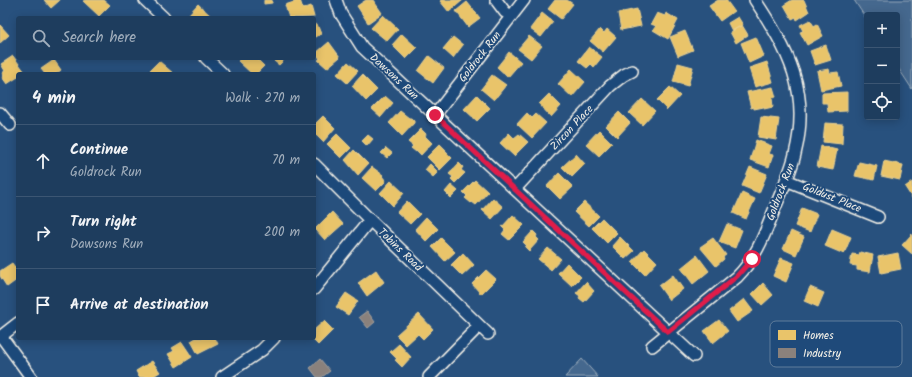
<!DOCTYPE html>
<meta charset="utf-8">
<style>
:root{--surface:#1e3d5e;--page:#2b4867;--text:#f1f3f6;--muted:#a1aebc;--line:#3c5673}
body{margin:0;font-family:Kalam,sans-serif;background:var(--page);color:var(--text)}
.controls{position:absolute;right:12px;top:12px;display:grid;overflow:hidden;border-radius:4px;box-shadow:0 2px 10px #0003}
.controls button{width:36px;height:36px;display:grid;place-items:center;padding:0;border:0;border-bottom:1px solid var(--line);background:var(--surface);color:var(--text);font:20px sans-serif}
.stop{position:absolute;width:12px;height:12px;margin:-9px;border:3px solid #e11d48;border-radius:50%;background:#fff}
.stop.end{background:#e11d48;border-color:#fff;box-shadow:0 1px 4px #0008}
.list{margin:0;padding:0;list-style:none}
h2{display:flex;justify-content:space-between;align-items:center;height:52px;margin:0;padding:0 16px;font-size:17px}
h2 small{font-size:13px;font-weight:400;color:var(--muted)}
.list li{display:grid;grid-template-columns:26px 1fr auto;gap:12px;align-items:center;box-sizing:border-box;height:72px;padding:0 16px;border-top:1px solid var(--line)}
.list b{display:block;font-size:15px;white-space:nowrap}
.list p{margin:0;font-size:13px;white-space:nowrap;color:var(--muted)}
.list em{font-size:13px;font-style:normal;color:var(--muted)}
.icon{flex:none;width:22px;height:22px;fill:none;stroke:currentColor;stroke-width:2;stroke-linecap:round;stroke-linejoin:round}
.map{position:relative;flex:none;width:912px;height:377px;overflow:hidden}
.search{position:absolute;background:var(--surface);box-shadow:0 2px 10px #0003;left:16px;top:16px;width:300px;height:44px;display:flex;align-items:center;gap:10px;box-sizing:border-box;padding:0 14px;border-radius:4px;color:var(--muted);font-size:15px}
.panel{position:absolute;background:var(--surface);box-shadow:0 2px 10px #0003;left:16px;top:72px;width:300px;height:268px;border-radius:4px}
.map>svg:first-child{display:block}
</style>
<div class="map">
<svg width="912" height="377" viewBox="0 0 912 377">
<rect width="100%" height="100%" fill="#28517e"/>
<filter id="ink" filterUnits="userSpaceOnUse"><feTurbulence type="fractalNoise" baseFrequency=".025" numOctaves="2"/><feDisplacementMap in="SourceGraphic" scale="8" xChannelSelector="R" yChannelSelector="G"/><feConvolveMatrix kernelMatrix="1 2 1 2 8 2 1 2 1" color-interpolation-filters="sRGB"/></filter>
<g filter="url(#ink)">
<!-- green -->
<path fill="#45688e" stroke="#9cacbb" d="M 854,0 L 912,0 L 912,89 L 897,66 L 897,15 L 867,15 L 867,20 Z
M 582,359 L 598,377 L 565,377 Z"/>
<!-- homes -->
<path fill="#e9c46a" stroke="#ecd290" d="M 44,0 L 60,0 L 51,8 Z
M 85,0 L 104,0 L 110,5 L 99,16 L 83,1 Z
M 264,0 L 272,0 L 272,3 L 264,4 Z
M 300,0 L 303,9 L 311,6 L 314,17 L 289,18 L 285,5 Z
M 366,0 L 373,0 L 382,13 L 368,23 L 357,6 Z
M 441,0 L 463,0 L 449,12 L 440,1 Z
M 555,0 L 567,0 L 573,4 L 561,19 L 548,9 Z
M 718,0 L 726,0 L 734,11 L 720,21 L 709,6 Z
M 792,0 L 804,0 L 809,12 L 797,20 L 796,17 L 792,19 L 784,5 Z
M 467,2 L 480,18 L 468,27 L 456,11 Z
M 198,4 L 212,17 L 211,18 L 191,18 L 188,15 Z
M 637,9 L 641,26 L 621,30 L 618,13 Z
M 542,13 L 553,22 L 541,37 L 530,29 Z
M 657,13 L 665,16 L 666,13 L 678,20 L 668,39 L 653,30 L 656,26 L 651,24 Z
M 383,15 L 398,29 L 387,41 L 371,28 Z
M 738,17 L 743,25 L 732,31 L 728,23 Z
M 810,20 L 814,26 L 817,24 L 823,36 L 807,45 L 800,32 L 803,31 L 800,25 Z
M 317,24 L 321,34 L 314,38 L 314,26 Z
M 0,25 L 9,35 L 0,43 Z
M 742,25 L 748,35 L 736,43 L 730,32 Z
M 600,29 L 604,33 L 607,29 L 616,37 L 603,52 L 590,41 Z
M 685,31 L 693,50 L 678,56 L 670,37 Z
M 402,34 L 417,48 L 406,59 L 392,45 Z
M 529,36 L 542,46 L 531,59 L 518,49 Z
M 453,37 L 463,45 L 453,58 L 443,49 Z
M 756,37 L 764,56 L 749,63 L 741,43 Z
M 329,42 L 340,57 L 327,68 L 318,60 L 320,59 L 316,53 Z
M 826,45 L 831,60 L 815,65 L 810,51 Z
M 589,47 L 602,57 L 594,67 L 591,64 L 587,68 L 578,61 Z
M 509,52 L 521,62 L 508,77 L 497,67 Z
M 13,56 L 25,72 L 22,74 L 18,74 L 18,77 L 7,84 L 2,77 L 4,76 L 2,73 L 5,71 L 1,64 Z
M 429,56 L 444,68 L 433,83 L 418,71 Z
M 241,58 L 256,58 L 264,66 L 256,74 L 252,74 L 238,61 Z
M 276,58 L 286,58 L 279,65 L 274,61 Z
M 54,60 L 61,70 L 56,74 L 45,74 L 41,69 Z
M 159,61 L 174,74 L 154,74 L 150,70 Z
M 348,62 L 358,71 L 347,83 L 337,74 Z
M 767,62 L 773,82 L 755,87 L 749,68 Z
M 678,63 L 693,67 L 688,86 L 673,82 Z
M 571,69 L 585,82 L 572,97 L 558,84 Z
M 829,69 L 830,73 L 838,72 L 841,86 L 821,90 L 817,71 Z
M 362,75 L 377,90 L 366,101 L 352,86 Z
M 492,75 L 506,85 L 494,100 L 481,89 Z
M 670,87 L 680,96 L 667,110 L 657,100 Z
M 773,87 L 776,97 L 772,98 L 773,107 L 764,109 L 764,107 L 754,109 L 754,107 L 751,108 L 747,92 Z
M 847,92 L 847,111 L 828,112 L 827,103 L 822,103 L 822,93 Z
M 549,94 L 561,106 L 551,117 L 539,104 Z
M 477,95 L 490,108 L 477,121 L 464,109 Z
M 385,96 L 393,103 L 381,117 L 372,109 Z
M 642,99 L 655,111 L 642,125 L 629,113 Z
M 400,111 L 409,118 L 411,118 L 414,121 L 414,123 L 402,136 L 389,123 Z
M 619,112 L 630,123 L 617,137 L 606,126 Z
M 527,113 L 532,118 L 536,114 L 546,123 L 532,138 L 517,124 Z
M 323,116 L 335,128 L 323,142 L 314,133 L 314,125 Z
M 761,117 L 779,119 L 776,140 L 758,137 Z
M 825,123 L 843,124 L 842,144 L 823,142 Z
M 421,129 L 426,134 L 425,136 L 432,143 L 421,155 L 417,151 L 416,152 L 411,148 L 413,146 L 408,142 Z
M 599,130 L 612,143 L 599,156 L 586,144 Z
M 509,133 L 514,138 L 519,134 L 528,142 L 514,156 L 500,143 Z
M 337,134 L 351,148 L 341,158 L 327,144 Z
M 368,135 L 373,139 L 367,146 L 362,141 Z
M 756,140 L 772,146 L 769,154 L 773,155 L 769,167 L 750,160 Z
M 440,144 L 446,150 L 445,151 L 452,158 L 440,170 L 427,157 Z
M 821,146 L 837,150 L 833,170 L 817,167 Z
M 386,148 L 392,153 L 387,158 L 381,153 Z
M 354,150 L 368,164 L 358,175 L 345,160 Z
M 576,154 L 585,164 L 572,177 L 562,167 Z
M 884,161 L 903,165 L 900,180 L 881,176 Z
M 859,162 L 877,166 L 874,180 L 855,176 Z
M 459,163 L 463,167 L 461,170 L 465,173 L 455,183 L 451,179 L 453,177 L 449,174 Z
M 430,164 L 438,172 L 433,177 L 425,170 Z
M 372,167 L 383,175 L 382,176 L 386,181 L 376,191 L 362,178 Z
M 750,167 L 767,174 L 759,193 L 742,186 Z
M 559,173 L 573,187 L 560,199 L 547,186 Z
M 475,180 L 488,192 L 476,205 L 472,202 L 471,203 L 465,198 L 467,196 L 463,192 Z
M 391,181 L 404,193 L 393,206 L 380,193 Z
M 912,182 L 912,198 L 905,187 Z
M 451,185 L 458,191 L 451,198 L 445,192 Z
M 742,193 L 755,199 L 746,219 L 733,213 Z
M 493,198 L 503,207 L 492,219 L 482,210 Z
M 407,201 L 420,214 L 410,224 L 397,212 Z
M 584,202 L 599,216 L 589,226 L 574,212 Z
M 802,208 L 817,214 L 810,232 L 795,226 Z
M 332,212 L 343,224 L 325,240 L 315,229 Z
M 513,215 L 524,225 L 509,240 L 502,234 L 505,230 L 502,227 Z
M 426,217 L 438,229 L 426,241 L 415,229 Z
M 602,218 L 617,233 L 607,243 L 592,228 Z
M 727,224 L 742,230 L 735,248 L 719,242 Z
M 832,229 L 851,237 L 844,254 L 825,246 Z
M 533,231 L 537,235 L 536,237 L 539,240 L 529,251 L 525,247 L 527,246 L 523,242 Z
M 791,231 L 804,237 L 796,255 L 783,249 Z
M 912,234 L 912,254 L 902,245 Z
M 620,237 L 634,251 L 625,259 L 612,246 Z
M 441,238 L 455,252 L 445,261 L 432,247 Z
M 713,238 L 726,255 L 723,257 L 724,259 L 716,266 L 700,247 Z
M 548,248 L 561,259 L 551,270 L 538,259 Z
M 644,249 L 657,262 L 645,275 L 632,262 Z
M 860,252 L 873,255 L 870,272 L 857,270 L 857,266 L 850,265 L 852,254 L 859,255 Z
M 463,253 L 474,265 L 462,276 L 451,265 Z
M 898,253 L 901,269 L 881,273 L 878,257 Z
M 697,255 L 709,271 L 693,284 L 681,268 Z
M 781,258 L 794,263 L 786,282 L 773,276 Z
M 12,263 L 17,270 L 18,270 L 18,279 L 7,287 L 0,276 L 0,271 Z
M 567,263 L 581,277 L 572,286 L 558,273 Z
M 376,270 L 384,282 L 367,296 L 358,283 Z
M 486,270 L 496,279 L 481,294 L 472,284 Z
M 673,275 L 683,289 L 669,300 L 659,286 Z
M 586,282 L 594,291 L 584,302 L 579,298 L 580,296 L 576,293 Z
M 763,283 L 773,295 L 762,305 L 752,294 Z
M 810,287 L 824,293 L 818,307 L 804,301 Z
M 346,293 L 358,301 L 348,315 L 336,307 Z
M 744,299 L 753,311 L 737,322 L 729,311 Z
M 419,314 L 433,329 L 423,339 L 418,334 L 406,345 L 396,335 Z
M 719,320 L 728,331 L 713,343 L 704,331 Z
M 324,321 L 333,330 L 318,345 L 311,338 L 314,338 L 314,330 Z
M 196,338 L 215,338 L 218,344 L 198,354 L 191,341 Z
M 182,342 L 192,357 L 176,367 L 168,354 L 174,351 L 172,348 Z
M 399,344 L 411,357 L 402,367 L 395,360 L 397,359 L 390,352 Z
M 152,361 L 160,372 L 152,377 L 139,377 L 136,371 Z"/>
<!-- industry -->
<path fill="#8a817c" stroke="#aaa39c" d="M 367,311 L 375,322 L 368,328 L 359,317 Z
M 320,359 L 330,371 L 322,377 L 317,377 L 310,368 Z"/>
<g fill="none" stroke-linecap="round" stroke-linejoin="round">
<defs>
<path id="street" d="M 145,0 L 164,18
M 336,0 L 341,14 L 362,47 L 694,356
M 496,0 L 505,12 L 511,16
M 206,58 L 223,74
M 0,113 L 10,125
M 435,115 L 524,0
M 314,164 L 370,220 L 488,334
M 786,180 L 878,217
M 515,189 L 610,86 L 624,75 L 632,71
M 314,289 L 370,220
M 1,336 L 31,377
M 0,337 L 18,323
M 652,346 L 737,277 C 757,257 765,233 775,208 C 782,190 791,172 795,154 C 811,91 788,50 755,0
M 222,377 L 262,350 L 274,338
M 429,377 L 479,326"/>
</defs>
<!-- street casing -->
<use href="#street" stroke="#f4f1e8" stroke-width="14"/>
<!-- street -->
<use href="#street" stroke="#1f4a7a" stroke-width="11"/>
</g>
</g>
<g fill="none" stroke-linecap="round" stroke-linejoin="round" filter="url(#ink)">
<!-- route -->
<path stroke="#e11d48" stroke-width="5" d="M 435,115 L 668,332 L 737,276 L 752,259"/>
</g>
<g text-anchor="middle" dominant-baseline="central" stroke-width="4" stroke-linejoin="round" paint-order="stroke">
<!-- street labels -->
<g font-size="11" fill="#f4f1e8" stroke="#1f4a7a">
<text transform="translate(480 57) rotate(-52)">Goldrock Run</text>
<text transform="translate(394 77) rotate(43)">Dawsons Run</text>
<text transform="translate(572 128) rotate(-47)">Zircon Place</text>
<text transform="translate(781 192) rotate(-69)">Goldrock Run</text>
<text transform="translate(832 198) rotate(22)">Goldust Place</text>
<text transform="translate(400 250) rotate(44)">Tobins Road</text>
</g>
</g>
<!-- legend -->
<rect x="770" y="321" width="132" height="46" rx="6" fill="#1f4a7a" stroke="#5f7c9b" stroke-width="1"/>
<rect x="778" y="330" width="18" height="10" fill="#e9c46a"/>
<rect x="778" y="348" width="18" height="10" fill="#8a817c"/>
<g font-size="11" fill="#f4f1e8">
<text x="803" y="339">Homes</text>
<text x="803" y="357">Industry</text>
</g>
</svg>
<div class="controls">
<button>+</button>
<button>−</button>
<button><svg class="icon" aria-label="locate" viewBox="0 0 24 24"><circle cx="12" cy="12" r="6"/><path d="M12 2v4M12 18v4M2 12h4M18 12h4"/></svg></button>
</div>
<div class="stop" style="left:752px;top:259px"></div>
<div class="stop end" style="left:435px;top:115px"></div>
<div class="search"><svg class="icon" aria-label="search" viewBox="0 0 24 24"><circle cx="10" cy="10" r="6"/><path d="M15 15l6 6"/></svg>Search here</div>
<section class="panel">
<h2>4 min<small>Walk · 270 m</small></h2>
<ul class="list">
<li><svg class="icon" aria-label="ahead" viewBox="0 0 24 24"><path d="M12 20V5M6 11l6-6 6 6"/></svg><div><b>Continue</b><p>Goldrock Run</p></div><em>70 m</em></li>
<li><svg class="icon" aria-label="right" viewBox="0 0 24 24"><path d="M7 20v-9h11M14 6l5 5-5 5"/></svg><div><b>Turn right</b><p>Dawsons Run</p></div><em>200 m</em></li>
<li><svg class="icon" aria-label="arrive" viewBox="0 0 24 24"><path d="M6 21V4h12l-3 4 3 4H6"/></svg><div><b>Arrive at destination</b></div></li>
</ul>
</section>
</div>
